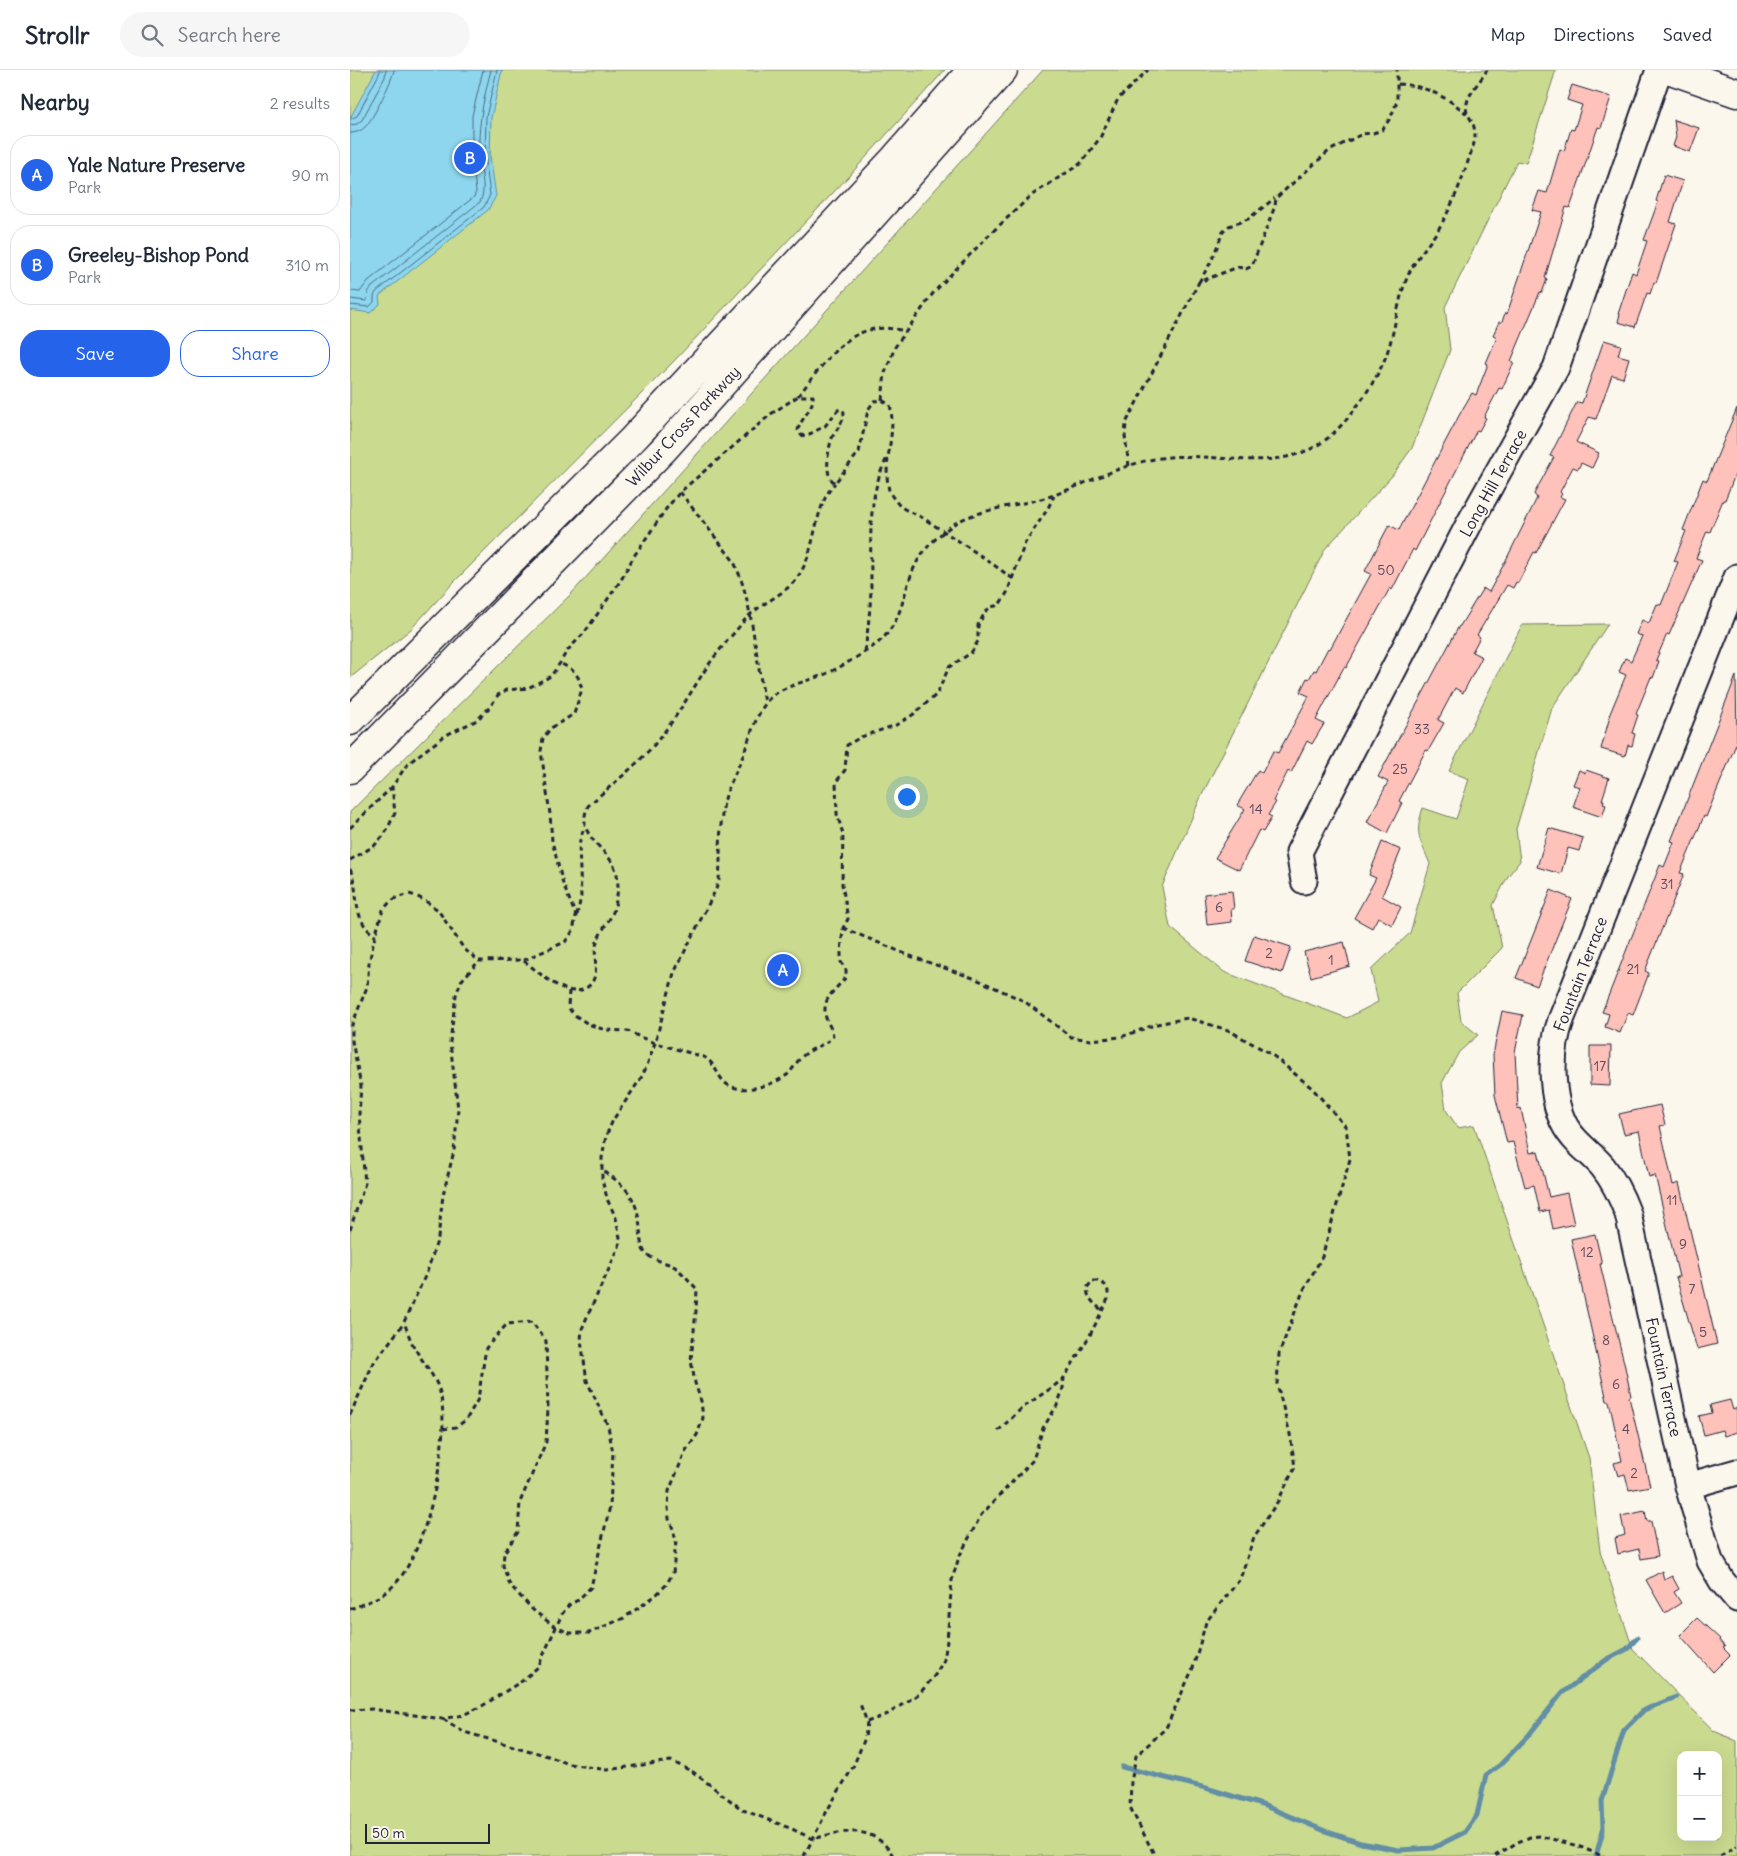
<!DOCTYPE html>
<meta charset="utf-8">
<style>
:root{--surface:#fff;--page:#f6f6f7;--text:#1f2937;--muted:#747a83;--line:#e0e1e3;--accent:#2563eb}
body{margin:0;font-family:Delius,sans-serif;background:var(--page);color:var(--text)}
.controls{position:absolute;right:15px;bottom:15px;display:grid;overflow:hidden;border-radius:10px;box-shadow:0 5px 20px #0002}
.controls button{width:45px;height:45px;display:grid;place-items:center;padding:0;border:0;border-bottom:1px solid var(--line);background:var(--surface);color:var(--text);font:25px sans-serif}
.scale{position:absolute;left:15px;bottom:12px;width:125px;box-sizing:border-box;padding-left:5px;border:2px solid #22223b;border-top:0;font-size:14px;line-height:18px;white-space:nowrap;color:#22223b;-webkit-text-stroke:4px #fbf7ec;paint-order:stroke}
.you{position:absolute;left:556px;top:726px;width:18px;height:18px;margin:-12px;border:4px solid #fff;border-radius:50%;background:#1a73e8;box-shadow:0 0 0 8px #1a73e833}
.badge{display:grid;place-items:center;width:32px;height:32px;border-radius:50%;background:var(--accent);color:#fff;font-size:16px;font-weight:700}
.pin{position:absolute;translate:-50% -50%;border:2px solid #fff;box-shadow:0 1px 5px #0006}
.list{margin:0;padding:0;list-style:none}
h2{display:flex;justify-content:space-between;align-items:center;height:65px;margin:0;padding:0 20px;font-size:21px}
h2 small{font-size:16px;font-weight:400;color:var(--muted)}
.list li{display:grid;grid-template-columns:32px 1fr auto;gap:15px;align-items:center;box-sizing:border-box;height:80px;margin:0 10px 10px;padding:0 10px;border:1px solid var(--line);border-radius:20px}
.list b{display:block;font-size:19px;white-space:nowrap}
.list p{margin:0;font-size:16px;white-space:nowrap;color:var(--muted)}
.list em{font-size:16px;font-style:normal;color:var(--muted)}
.actions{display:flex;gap:10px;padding:15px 20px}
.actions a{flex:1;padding:11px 0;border:1px solid var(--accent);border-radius:20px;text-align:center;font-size:18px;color:var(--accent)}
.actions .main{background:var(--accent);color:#fff}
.icon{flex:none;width:28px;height:28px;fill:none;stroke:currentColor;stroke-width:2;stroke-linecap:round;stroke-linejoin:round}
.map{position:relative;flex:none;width:1387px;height:1786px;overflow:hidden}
header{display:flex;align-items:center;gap:30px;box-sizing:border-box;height:70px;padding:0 25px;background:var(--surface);border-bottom:1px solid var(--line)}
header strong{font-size:24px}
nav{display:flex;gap:28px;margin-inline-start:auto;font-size:18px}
.search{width:350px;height:45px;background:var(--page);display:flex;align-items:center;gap:12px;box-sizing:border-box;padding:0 18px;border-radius:28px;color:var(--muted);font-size:19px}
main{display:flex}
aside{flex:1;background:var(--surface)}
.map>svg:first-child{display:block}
</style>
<header>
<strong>Strollr</strong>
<div class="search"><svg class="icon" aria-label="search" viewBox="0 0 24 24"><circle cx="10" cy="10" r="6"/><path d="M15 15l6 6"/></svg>Search here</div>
<nav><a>Map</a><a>Directions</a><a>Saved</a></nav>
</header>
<main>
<aside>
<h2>Nearby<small>2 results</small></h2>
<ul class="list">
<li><span class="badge">A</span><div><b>Yale Nature Preserve</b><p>Park</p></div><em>90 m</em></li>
<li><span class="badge">B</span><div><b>Greeley-Bishop Pond</b><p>Park</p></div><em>310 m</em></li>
</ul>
<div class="actions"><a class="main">Save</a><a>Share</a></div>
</aside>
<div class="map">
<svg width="1387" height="1786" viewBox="0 0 1387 1786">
<rect width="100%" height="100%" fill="#fbf7ec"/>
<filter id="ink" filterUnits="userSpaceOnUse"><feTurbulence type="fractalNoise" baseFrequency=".02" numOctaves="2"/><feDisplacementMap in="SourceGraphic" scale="10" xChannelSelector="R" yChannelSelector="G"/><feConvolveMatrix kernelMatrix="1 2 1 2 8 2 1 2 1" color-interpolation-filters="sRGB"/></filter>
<g filter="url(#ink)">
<!-- green -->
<path fill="#cadb8f" stroke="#767e65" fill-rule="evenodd" d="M 0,0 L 595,0 L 499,106 L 323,292 L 104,512 L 61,559 L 0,608 Z
M 693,0 L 1206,0 L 1176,93 L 1167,91 L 1095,237 L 1100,280 L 1062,378 L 1042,406 L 975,479 L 850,729 L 812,817 L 820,857 L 874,902 L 997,948 L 1028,932 L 1021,900 L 1060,863 L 1080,794 C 1070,769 1064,765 1073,738 L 1106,749 L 1119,709 L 1099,701 L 1172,555 L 1258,554 L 1202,638 L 1166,759 L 1170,791 L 1158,806 L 1143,835 L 1152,878 L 1107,923 L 1111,951 L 1128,965 L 1109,982 L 1092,1013 L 1096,1040 L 1108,1058 L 1124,1055 L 1239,1388 L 1250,1481 L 1283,1579 L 1364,1661 L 1387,1671 L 1387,1786 L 0,1786 L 0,742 L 222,523 ZM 1331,1685 L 1368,1685 L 1368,1767 L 1331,1767 Z"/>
<!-- water -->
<path fill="#8dd6ee" stroke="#628ea6" d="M 26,0 L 152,0 L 141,48 L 140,86 L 146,126 L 138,140 L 29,226 L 30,234 L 20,243 L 0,240 L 0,48 Z"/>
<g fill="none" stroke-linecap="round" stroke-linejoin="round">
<!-- shore -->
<path stroke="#4d6a83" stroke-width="1" d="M 0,49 L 7,46 L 29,4 L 30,0
M 0,55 L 7,54 L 12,50 L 35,7 L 36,0
M 0,63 C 6,63 11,61 15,57 C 22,51 43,9 44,0
M 0,221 L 10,222 L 18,211 L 124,127 L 126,122 L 122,86 L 122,46 L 133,0
M 0,229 L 17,231 L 18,222 L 22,217 L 130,132 C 136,120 132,107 130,94 C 126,62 133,31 141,0
M 0,235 L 19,237 L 24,232 L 24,226 L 26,222 L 134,137 L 140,125 L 135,86 L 136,47 L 147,0"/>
<!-- stream -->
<path stroke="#628ea6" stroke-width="5" d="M 772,1697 L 856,1718 L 915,1736 L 975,1761 L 1011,1773 L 1049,1780 L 1083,1778 L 1115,1762 L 1127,1745 L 1136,1705 L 1150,1695 L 1178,1666 L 1212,1623 L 1256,1590 L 1277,1579 L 1287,1568
M 1246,1786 L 1253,1760 L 1252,1731 L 1274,1660 L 1294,1640 L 1326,1627"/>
</g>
<!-- building -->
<path fill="#fec2ba" stroke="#22223b" d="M 1222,15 L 1261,27 L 1251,58 L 1248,57 L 1220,138 L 1216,137 L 1195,208 L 1197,209 L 1192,223 L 1190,222 L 1161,291 L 1164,292 L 1152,319 L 1149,318 L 1134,347 L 1136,348 L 1129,361 L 1127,360 L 1065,481 L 1063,479 L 1042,520 L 1040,518 L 996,598 L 994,597 L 966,650 L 974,654 L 962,674 L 957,671 L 941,703 L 938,701 L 923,731 L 926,732 L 918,745 L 922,747 L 913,762 L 909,760 L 889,800 L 865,788 L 895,739 L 887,735 L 908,700 L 912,703 L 923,681 L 928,683 L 959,626 L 950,622 L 957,608 L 959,609 L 964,600 L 966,601 L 978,578 L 980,579 L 1021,504 L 1015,501 L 1039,455 L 1049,460 L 1112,340 L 1122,323 L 1126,325 L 1138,294 L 1136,293 L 1147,267 L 1143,265 L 1149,252 L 1152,252 L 1155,243 L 1157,244 L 1191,142 L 1182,140 L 1189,121 L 1197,123 L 1210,79 L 1214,81 L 1221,59 L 1224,60 L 1232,35 L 1217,30 Z
M 1324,50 L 1349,58 L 1340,82 L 1323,76 L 1326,67 Z
M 1314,105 L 1333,111 L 1320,152 L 1326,154 L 1306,213 L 1304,212 L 1300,224 L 1297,223 L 1285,257 L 1268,252 L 1270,244 L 1268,244 L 1282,202 L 1286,204 L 1297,171 L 1294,170 L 1308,132 L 1306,131 Z
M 1254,270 L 1271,275 L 1268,285 L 1279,288 L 1273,308 L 1262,305 L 1246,349 L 1239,347 L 1226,372 L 1249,383 L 1242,398 L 1231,393 L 1228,399 L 1223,397 L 1210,422 L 1212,424 L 1210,427 L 1215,429 L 1186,483 L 1184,482 L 1168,513 L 1166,512 L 1163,518 L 1157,515 L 1127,565 L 1130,567 L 1122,582 L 1132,587 L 1113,623 L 1105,618 L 1088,650 L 1094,653 L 1078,681 L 1076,680 L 1049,731 L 1052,733 L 1037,763 L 1017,752 L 1038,712 L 1028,707 L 1109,556 L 1110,556 L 1133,518 L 1139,522 L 1155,492 L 1187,428 L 1184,424 L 1204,387 L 1200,386 L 1227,332 L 1232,333 Z
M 1387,338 L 1387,400 L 1375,430 L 1373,430 L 1360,462 L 1357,461 L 1346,488 L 1352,490 L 1319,565 L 1317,564 L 1306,590 L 1309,591 L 1303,608 L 1301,607 L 1286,644 L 1288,645 L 1282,663 L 1285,664 L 1282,676 L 1278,675 L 1275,686 L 1251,679 L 1260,646 L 1259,646 L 1276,605 L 1269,602 L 1275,588 L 1281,591 L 1292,566 L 1286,564 L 1292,550 L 1299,553 L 1307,534 L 1311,535 L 1328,492 L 1324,491 L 1336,461 L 1333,460 L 1353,409 L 1357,411 Z
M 1386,606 L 1387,672 L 1356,747 L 1354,746 L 1330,803 L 1334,804 L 1295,901 L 1299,903 L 1283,945 L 1278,943 L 1270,963 L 1255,957 L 1259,944 L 1252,942 L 1310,795 L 1314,797 L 1324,772 L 1321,771 Z
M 1229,700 L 1235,703 L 1236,700 L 1259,708 L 1252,730 L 1254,730 L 1253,734 L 1256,735 L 1252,747 L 1223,737 L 1230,717 L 1223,715 Z
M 1199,758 L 1233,768 L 1229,781 L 1218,778 L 1211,804 L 1187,797 Z
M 1032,772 L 1051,780 L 1032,826 L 1051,837 L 1042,855 L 1028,847 L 1022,858 L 1004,848 L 1026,808 L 1019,805 Z
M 1201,820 L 1222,829 L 1187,916 L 1166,908 Z
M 882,821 L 884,839 L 881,839 L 882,852 L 857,855 L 854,824 Z
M 904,865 L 941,877 L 932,903 L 895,891 Z
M 994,872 L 1000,896 L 961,907 L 954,882 Z
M 1152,941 L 1173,945 L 1165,982 L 1168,1039 L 1171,1038 L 1180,1083 L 1188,1081 L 1199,1127 L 1217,1123 L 1224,1154 L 1203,1159 L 1199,1140 L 1190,1142 L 1184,1115 L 1175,1117 L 1163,1072 L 1157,1073 L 1145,1025 L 1143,985 Z
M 1240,976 L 1261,976 L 1260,1016 L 1240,1015 Z
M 1310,1035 L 1315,1055 L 1310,1056 L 1323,1115 L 1329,1113 L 1367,1274 L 1347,1279 L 1326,1207 L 1329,1207 L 1305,1105 L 1299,1107 L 1289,1061 L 1274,1064 L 1269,1044 Z
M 1245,1164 L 1252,1194 L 1250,1194 L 1275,1297 L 1281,1326 L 1279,1327 L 1300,1416 L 1279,1420 L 1275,1404 L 1268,1406 L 1264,1393 L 1272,1391 L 1259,1331 L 1257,1331 L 1221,1169 Z
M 1380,1330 L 1383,1340 L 1387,1338 L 1387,1362 L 1374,1366 L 1372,1360 L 1354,1365 L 1349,1346 L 1362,1343 L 1360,1335 Z
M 1295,1441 L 1297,1451 L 1301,1451 L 1308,1486 L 1291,1489 L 1289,1479 L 1268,1484 L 1265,1468 L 1275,1465 L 1271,1446 Z
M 1312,1501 L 1314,1510 L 1322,1506 L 1329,1519 L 1324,1522 L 1331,1533 L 1315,1543 L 1296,1510 Z
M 1347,1548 L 1370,1569 L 1369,1570 L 1375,1577 L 1373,1578 L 1380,1585 L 1363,1602 L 1330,1565 Z"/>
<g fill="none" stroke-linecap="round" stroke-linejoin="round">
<defs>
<path id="minor" d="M 1387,507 L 1211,950 C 1199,983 1199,1040 1223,1067 C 1232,1078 1244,1086 1253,1097 C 1264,1111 1272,1128 1278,1144 L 1338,1416 L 1360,1491 L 1372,1511 L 1387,1529
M 954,811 L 949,782 L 1119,454 L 1206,298 L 1309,0
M 1338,1416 L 1387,1402"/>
<path id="major" d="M 1321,0 L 1387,23"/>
<path id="highway" d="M 0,651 L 281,371 L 545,88 L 622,0
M 0,699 L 314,379 L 653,0"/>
</defs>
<!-- minor casing -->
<use href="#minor" stroke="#22223b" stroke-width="29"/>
<!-- major casing -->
<use href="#major" stroke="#22223b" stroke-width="31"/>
<!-- highway casing -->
<use href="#highway" stroke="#22223b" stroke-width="31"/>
<!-- path -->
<path stroke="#22223b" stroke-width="3" stroke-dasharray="5 4" stroke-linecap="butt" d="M 1048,14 C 1074,15 1097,27 1117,44
M 849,212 L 861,192 L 873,162 L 879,156 L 898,149 L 925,128
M 448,326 C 478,289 500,247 555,261
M 532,330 L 535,303 L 545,277 L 584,222 L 639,165 L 682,125 L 730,94 L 750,68 L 768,29 L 798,0
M 779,396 L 775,366 L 776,353 L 849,212 L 888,197 L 896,199 L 902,196 L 925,136 L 926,128 L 979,81 L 1012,64 L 1023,63 L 1032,60 L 1041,47 L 1047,31 L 1047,0
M 330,422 L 383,490 C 403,530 405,587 415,632
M 515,581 C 518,558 521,535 521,512 C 521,470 517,426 537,388
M 0,758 L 42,717
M 0,790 L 24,776 L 35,764 L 45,743 L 42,717 L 56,696 L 66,687 L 96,665 L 127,650 L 140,637 L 148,625 L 156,620 L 178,618 L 201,606 L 210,593 L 217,581 L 235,562 L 271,510 L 284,486 L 316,439 L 330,422 L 421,344 L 448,326 L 463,326 C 464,338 451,348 448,360 L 451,365 L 456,366 L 475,356 L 488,340 L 491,339 L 494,342 C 494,351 489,356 484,364 C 479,372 475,398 480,407 C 481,410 483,411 485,413 L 509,382 L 518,340 L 524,331 L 532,330 L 540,335 C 547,364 532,391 539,420 C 540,424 546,432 550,436 C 556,441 566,444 573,448 C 604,468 634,487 663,509
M 0,799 C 11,825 0,847 25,866
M 227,845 L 231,827 L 229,774 L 234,757
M 493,858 L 563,887 L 626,909 L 674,931 L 721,967 L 741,970 L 771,967 L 807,954 L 838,948 L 878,960 L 921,984 L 963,1019 L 996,1057 L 1000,1089 L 972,1187 L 953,1221 L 929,1284 L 927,1314 L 940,1364 L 945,1397 L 928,1431 L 904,1467 L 890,1509 L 856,1552 L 843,1598 L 816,1658 L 786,1686 L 781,1712 L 780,1737 L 805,1786
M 174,891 C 189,902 216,930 236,918 C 251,909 243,890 246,876 C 248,864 258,854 263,842 C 267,830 270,813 266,801 C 258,776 224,767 238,736 C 263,713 291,693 312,665 C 327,646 339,625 352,605 C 364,585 380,568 394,551 C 409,533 434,526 447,508 C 468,479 462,439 485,413
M 219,921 L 218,937 L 223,944 L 238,954 L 255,960 L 278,961 L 290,967 L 305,973 L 354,987 C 366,993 367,1008 378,1015 C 393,1024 424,1015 437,1005 C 443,1000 447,990 454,985 C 463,977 475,976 483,966 C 482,959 478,954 476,948 C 471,928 485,921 496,907 L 496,900 L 491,892 L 491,883 L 493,858 L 498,849 L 492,814 L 493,764 L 487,744 L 486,712 L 495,700 L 497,675 L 511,667 L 546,655 L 564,644 L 587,624 L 599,597 L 621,583 L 628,571 L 628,555 L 636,541 L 641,537 L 649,535 L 657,523 L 675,473 L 697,440 L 704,426
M 0,1160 L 15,1113 L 9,1044 L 11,1016 L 2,971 L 2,955 L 17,917 L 19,893 L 25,866 L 33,840 L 40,832 L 46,828 L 59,824 L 66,826 L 77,832 L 88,840 L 114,879 L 129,891 L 174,890 L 215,872 L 223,861 L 226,846 L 213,814 L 202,771 L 200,744 L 191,681 L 193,668 L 201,658 L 224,644 L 232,619 L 228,607 L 221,599 L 210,593
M 0,1345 L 23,1294 L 54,1253
M 93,1359 L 106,1357 L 116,1350 L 128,1329 L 136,1278 L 157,1254 L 182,1252 L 196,1271 L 198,1339 L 196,1372 L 170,1432 L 168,1462 L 154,1483 L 153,1496 L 160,1515 L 183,1540 L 205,1557 L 220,1563 L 239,1563 L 274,1548 L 305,1526 L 316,1515 L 323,1503 L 326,1471 L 323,1459 L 319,1449 L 318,1437 L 319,1421 L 336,1380 L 347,1365 L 353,1348 L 351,1331 L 345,1313 L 341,1290 L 346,1241 L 347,1219 C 340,1212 333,1203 325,1197 C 315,1191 301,1191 294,1181 C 290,1174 291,1166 290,1158 C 287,1127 277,1117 252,1100
M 648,1361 L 672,1338 L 703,1317 L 714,1308 L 740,1265 L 758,1229 L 758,1221 L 755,1215 L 748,1211 L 742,1211 L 737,1218 C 737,1228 744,1234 752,1240
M 0,1539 C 13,1534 30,1528 41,1518 C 77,1486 100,1374 91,1327 C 88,1309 73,1293 64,1277 C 60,1270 57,1260 54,1252 L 77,1202 L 88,1168 L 93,1125 L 104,1081 L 108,1039 L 100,972 L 106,925 L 111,911 L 129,891
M 0,1640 L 22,1639 L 92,1649 L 113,1645 L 132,1636 L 172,1611 L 188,1597 L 212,1544 L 219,1535 L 228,1530 L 241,1517 L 260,1436 L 263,1383 L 258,1356 L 237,1311 L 231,1270 L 232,1259 L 237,1247 L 269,1177 L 270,1168 L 266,1148 L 258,1131 L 252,1110 L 252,1088 L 256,1066 L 263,1050 L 291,1008 L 296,998 L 305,973 L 324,903 L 366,819 L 369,810 C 371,786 369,762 373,738 C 376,718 387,702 394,683 C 400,667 405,648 415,634 C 418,629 423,625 428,622 C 444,613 462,610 478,603 C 491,597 518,581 529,572 C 555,549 552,520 567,492 C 575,477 590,464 604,454 C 627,439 673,435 701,426 C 740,413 778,390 820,387 C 870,383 925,403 971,373 C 996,357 1028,310 1037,283 C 1046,258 1047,232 1057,208 C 1065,187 1082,172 1092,153 C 1107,126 1116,98 1125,70 C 1125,63 1125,56 1121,50 C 1120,48 1118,45 1117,43 C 1113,27 1130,13 1137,0
M 93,1649 L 114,1662 L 198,1686 L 219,1694 L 257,1700 L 321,1691 L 343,1702 L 393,1740 L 442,1759 L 463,1769 C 493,1760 525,1754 543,1786
M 517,1652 L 538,1644 L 570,1623 L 585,1605 L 594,1590 L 597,1571 L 602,1510 L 609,1487 L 631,1445 L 683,1390 L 693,1358 L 708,1334 L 713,1318 L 714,1308
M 454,1786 L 478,1739 L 503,1697 L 515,1668 L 517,1652 L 510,1634
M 1145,1786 L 1168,1772 L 1180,1767 L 1190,1766 L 1228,1776 L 1252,1786
M 1370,1786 L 1387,1776"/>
<!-- minor -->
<use href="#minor" stroke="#fbf7ec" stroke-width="25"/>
<!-- major -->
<use href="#major" stroke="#fbf7ec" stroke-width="28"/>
<!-- highway -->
<use href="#highway" stroke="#fbf7ec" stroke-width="28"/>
</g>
</g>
<g text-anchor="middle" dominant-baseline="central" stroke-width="4" stroke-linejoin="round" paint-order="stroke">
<!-- number labels -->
<g font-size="14" fill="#594a5b">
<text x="1036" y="500">50</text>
<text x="1072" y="659">33</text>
<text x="1050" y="699">25</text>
<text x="906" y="739">14</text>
<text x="1317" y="814">31</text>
<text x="869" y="837">6</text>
<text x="919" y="883">2</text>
<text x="981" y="890">1</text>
<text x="1283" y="899">21</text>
<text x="1250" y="996">17</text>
<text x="1322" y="1130">11</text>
<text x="1333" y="1174">9</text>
<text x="1237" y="1182">12</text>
<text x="1342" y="1219">7</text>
<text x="1353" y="1262">5</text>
<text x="1256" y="1270">8</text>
<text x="1266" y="1314">6</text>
<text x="1276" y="1359">4</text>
<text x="1284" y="1403">2</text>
</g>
<!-- street labels -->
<g font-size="16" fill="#22223b" stroke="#fbf7ec">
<text transform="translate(333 356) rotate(-47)">Wilbur Cross Parkway</text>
<text transform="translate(1143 413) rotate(-61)">Long Hill Terrace</text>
<text transform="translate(1230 904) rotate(-69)">Fountain Terrace</text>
<text transform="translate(1314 1307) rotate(78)">Fountain Terrace</text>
</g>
</g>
</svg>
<div class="controls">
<button>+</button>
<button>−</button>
</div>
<div class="scale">50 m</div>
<div class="you"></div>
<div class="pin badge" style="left:433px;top:900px">A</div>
<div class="pin badge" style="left:120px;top:88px">B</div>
</div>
</main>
